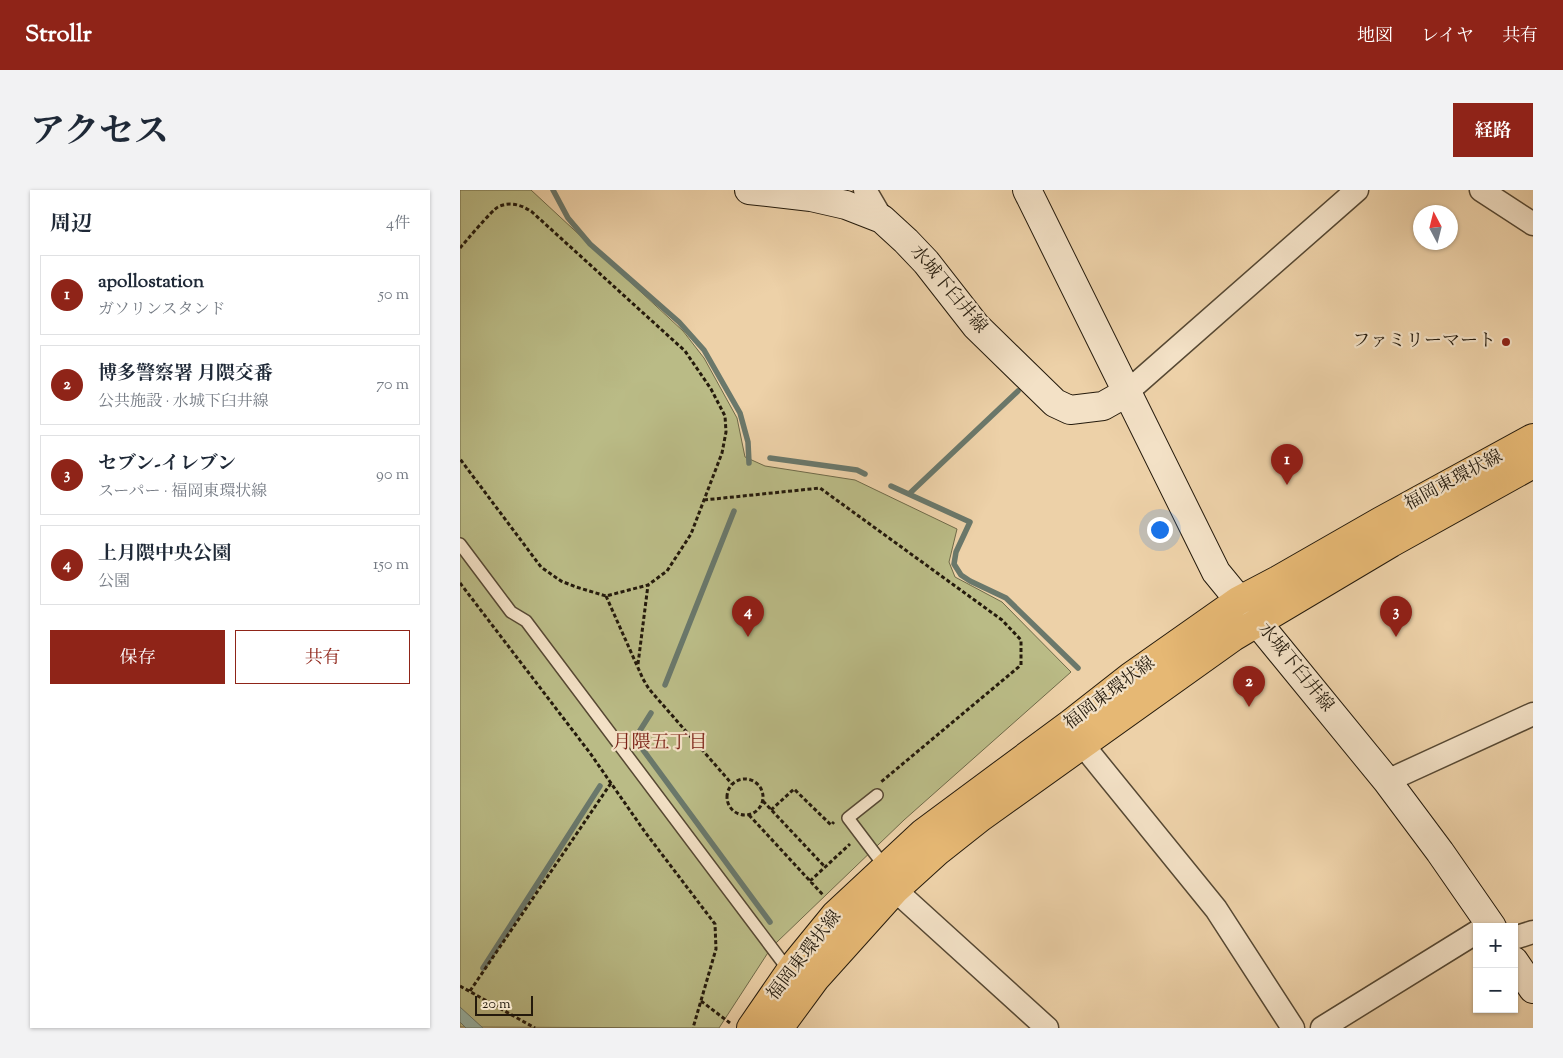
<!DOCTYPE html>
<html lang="ja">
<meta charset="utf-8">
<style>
:root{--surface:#fff;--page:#f2f2f3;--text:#1f2937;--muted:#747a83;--line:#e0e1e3;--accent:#8f2418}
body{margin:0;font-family:"Sorts Mill Goudy","Noto Serif JP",serif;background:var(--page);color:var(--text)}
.controls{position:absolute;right:15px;bottom:15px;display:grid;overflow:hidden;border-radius:0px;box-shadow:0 1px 4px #0004}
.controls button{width:45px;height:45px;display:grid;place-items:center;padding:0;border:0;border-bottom:1px solid var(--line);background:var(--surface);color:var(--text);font:25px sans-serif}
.compass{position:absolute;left:953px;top:15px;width:45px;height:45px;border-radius:50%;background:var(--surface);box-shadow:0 1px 4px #0004;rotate:353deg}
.scale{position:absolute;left:15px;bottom:12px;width:58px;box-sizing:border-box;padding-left:5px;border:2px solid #241a0c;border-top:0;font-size:14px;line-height:18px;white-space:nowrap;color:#241a0c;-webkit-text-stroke:4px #f3e1c6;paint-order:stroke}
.you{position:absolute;left:699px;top:339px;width:18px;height:18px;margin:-12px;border:4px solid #fff;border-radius:50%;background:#1a73e8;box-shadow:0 0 0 8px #1a73e833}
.badge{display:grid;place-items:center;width:32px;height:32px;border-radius:50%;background:var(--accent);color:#fff;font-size:16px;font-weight:700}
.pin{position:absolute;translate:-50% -41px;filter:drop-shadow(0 1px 2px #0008)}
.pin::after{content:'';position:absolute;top:26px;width:18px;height:15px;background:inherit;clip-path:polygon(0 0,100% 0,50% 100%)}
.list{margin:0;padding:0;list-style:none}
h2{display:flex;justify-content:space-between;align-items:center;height:65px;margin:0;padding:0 20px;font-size:21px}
h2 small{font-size:16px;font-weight:400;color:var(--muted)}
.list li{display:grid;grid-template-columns:32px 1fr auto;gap:15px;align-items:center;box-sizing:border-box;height:80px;margin:0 10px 10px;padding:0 10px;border:1px solid var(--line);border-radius:0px}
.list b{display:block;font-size:19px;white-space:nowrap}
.list p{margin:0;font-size:16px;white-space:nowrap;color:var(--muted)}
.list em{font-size:16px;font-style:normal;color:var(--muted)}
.actions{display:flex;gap:10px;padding:15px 20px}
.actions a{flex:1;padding:11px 0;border:1px solid var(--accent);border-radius:0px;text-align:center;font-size:18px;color:var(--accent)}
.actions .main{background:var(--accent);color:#fff}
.map{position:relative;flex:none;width:1073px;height:838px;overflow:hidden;border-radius:0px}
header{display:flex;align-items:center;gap:30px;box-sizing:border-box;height:70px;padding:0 25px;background:var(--accent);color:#fff}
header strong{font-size:24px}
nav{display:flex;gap:28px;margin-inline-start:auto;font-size:18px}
.intro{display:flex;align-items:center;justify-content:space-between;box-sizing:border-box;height:120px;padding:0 30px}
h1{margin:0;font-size:35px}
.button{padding:12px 22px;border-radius:0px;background:var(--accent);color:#fff;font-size:18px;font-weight:700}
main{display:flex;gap:30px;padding:0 30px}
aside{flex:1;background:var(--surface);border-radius:0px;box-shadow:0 1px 4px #0004}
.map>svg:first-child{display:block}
</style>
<header>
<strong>Strollr</strong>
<nav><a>地図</a><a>レイヤ</a><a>共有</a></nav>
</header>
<div class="intro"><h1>アクセス</h1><a class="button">経路</a></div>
<main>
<aside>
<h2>周辺<small>4件</small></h2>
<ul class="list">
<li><span class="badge">1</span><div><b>apollostation</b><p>ガソリンスタンド</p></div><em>50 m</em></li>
<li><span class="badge">2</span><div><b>博多警察署 月隈交番</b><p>公共施設 · 水城下臼井線</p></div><em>70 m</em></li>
<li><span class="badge">3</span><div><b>セブン-イレブン</b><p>スーパー · 福岡東環状線</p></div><em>90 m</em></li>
<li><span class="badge">4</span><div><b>上月隈中央公園</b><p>公園</p></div><em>150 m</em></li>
</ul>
<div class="actions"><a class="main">保存</a><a>共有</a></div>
</aside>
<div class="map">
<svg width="1073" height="838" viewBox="0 0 1073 838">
<rect width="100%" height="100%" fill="#edd1a8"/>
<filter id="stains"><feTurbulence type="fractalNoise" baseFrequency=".004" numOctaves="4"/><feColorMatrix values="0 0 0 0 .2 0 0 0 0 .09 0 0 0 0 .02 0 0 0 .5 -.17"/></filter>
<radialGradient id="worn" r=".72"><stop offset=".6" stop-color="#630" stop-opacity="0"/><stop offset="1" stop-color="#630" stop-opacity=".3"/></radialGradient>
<!-- green -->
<path fill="#babb86" stroke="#6f6a49" d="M 0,0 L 71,0 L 223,141 L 244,168 L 277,228 L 285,267 L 305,276 L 395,290 L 497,339 L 489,372 L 495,387 L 542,412 L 611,482 L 444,630 L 317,752 L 311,758 L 259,838 L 0,837 Z"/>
<!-- water -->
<path fill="#99b7aa" stroke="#6a786b" d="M 0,817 L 23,838 L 6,838 L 0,832 Z"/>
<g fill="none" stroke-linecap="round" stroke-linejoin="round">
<!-- stream -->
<path stroke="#6a786b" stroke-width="5.5" d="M 93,0 L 108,28 L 130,54 L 219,132 L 244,160 L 280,223 L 288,252 L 289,273
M 310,268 L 397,280 L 405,284
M 431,296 L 510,332 L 496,362 L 494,374 L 501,385 L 510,391 L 546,408 L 618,478
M 449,304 L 558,201
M 205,495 L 274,321
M 175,549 L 310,732
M 174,550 L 191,523
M 23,778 L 140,596"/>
<defs>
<path id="lane" d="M 0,354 L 51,422 L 66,431 L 330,782
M 417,605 L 388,628 L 425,677"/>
<path id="street" d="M 405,0 L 422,29
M 1021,0 L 1073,34
M 666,203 L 897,0
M 622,554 L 756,719 L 833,838
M 927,591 L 1073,524
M 435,700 L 587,838
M 1054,748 L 1073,742
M 862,838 L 1017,742"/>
<path id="secondary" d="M 289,0 L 351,7 L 386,15 L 422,29 L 446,51 L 466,72 L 516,136 L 595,213 L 610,220 L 643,216 L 666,203
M 567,0 L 756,382 L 927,591 L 980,662 L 1032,737
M 1054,771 L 1073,799"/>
<path id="primary" d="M 291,838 L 335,774 L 375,725 L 463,643 L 610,534 L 670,487 L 778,411 L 818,390 L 921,331 L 1073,248
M 319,838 L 355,789 L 435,700 L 478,661 L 521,627 L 773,447 L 931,353 L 1073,274"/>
</defs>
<!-- lane casing -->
<use href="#lane" stroke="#564833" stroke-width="14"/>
<!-- street casing -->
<use href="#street" stroke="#564833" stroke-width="25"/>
<!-- secondary casing -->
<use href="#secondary" stroke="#241a0c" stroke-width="30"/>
<!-- primary casing -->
<use href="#primary" stroke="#241a0c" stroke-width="30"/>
<!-- path -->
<path stroke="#241a0c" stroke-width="3" stroke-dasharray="4 2.5" stroke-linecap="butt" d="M 0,58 C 6,51 32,20 38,17 C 50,11 62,15 72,22 L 225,161 L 251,199 L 265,226 L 266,242 L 262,263 L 231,344 L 207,381 L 188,395 L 146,406 L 116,397 L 101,391 L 81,377 L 0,269
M 244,310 L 360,298 L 542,430 L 561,450 L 561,475 L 421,592
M 0,393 L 130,563 L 185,642 L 255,734 L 256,759 L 233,838
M 146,406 L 183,489 L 189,499 L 272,594
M 178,474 L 188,395
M267 607a18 18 0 1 1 36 0a18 18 0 1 1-36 0Z
M 303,611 L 365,677
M 311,620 L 334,599 L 371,635 L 374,632
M 289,625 L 363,705
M 350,691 L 390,654
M 0,796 L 75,838
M 10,801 L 151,593
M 241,811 L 270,833"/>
<!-- lane -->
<use href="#lane" stroke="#f3e1c6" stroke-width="11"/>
<!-- street -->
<use href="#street" stroke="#f3e1c6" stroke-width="22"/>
<!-- secondary -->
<use href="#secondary" stroke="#f3e1c6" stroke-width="28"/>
<!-- primary -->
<use href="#primary" stroke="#e6b874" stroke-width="28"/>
</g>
<!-- markers -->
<circle fill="#8f2418" stroke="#f3e1c6" stroke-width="2" cx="1046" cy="152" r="5"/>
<g text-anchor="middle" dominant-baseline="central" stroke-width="4.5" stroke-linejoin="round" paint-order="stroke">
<!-- street labels -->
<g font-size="18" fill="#241a0c" stroke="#f3e1c6">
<text transform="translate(488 100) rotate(50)">水城下臼井線</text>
<text transform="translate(994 291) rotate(-28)">福岡東環状線</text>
<text transform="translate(835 478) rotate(51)">水城下臼井線</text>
<text transform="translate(650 504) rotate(-37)">福岡東環状線</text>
<text transform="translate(345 766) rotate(-52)">福岡東環状線</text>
</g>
<!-- poi labels -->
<g font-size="18" fill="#241a0c" stroke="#f3e1c6" text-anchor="end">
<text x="1036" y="152">ファミリーマート</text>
</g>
<!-- neighbourhood labels -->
<g font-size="19" fill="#7a1f14" stroke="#f3e1c6">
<text x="200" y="553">月隈五丁目</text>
</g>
</g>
<rect width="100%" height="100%" filter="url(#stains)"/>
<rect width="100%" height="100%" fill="url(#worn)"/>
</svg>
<div class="controls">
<button>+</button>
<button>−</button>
</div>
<svg class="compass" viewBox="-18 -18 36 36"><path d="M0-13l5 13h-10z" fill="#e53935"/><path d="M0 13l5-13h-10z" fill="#747a83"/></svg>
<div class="scale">20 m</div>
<div class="you"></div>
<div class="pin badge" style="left:827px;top:295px">1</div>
<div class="pin badge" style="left:789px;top:517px">2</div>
<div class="pin badge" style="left:936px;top:447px">3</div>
<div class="pin badge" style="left:288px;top:447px">4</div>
</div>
</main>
